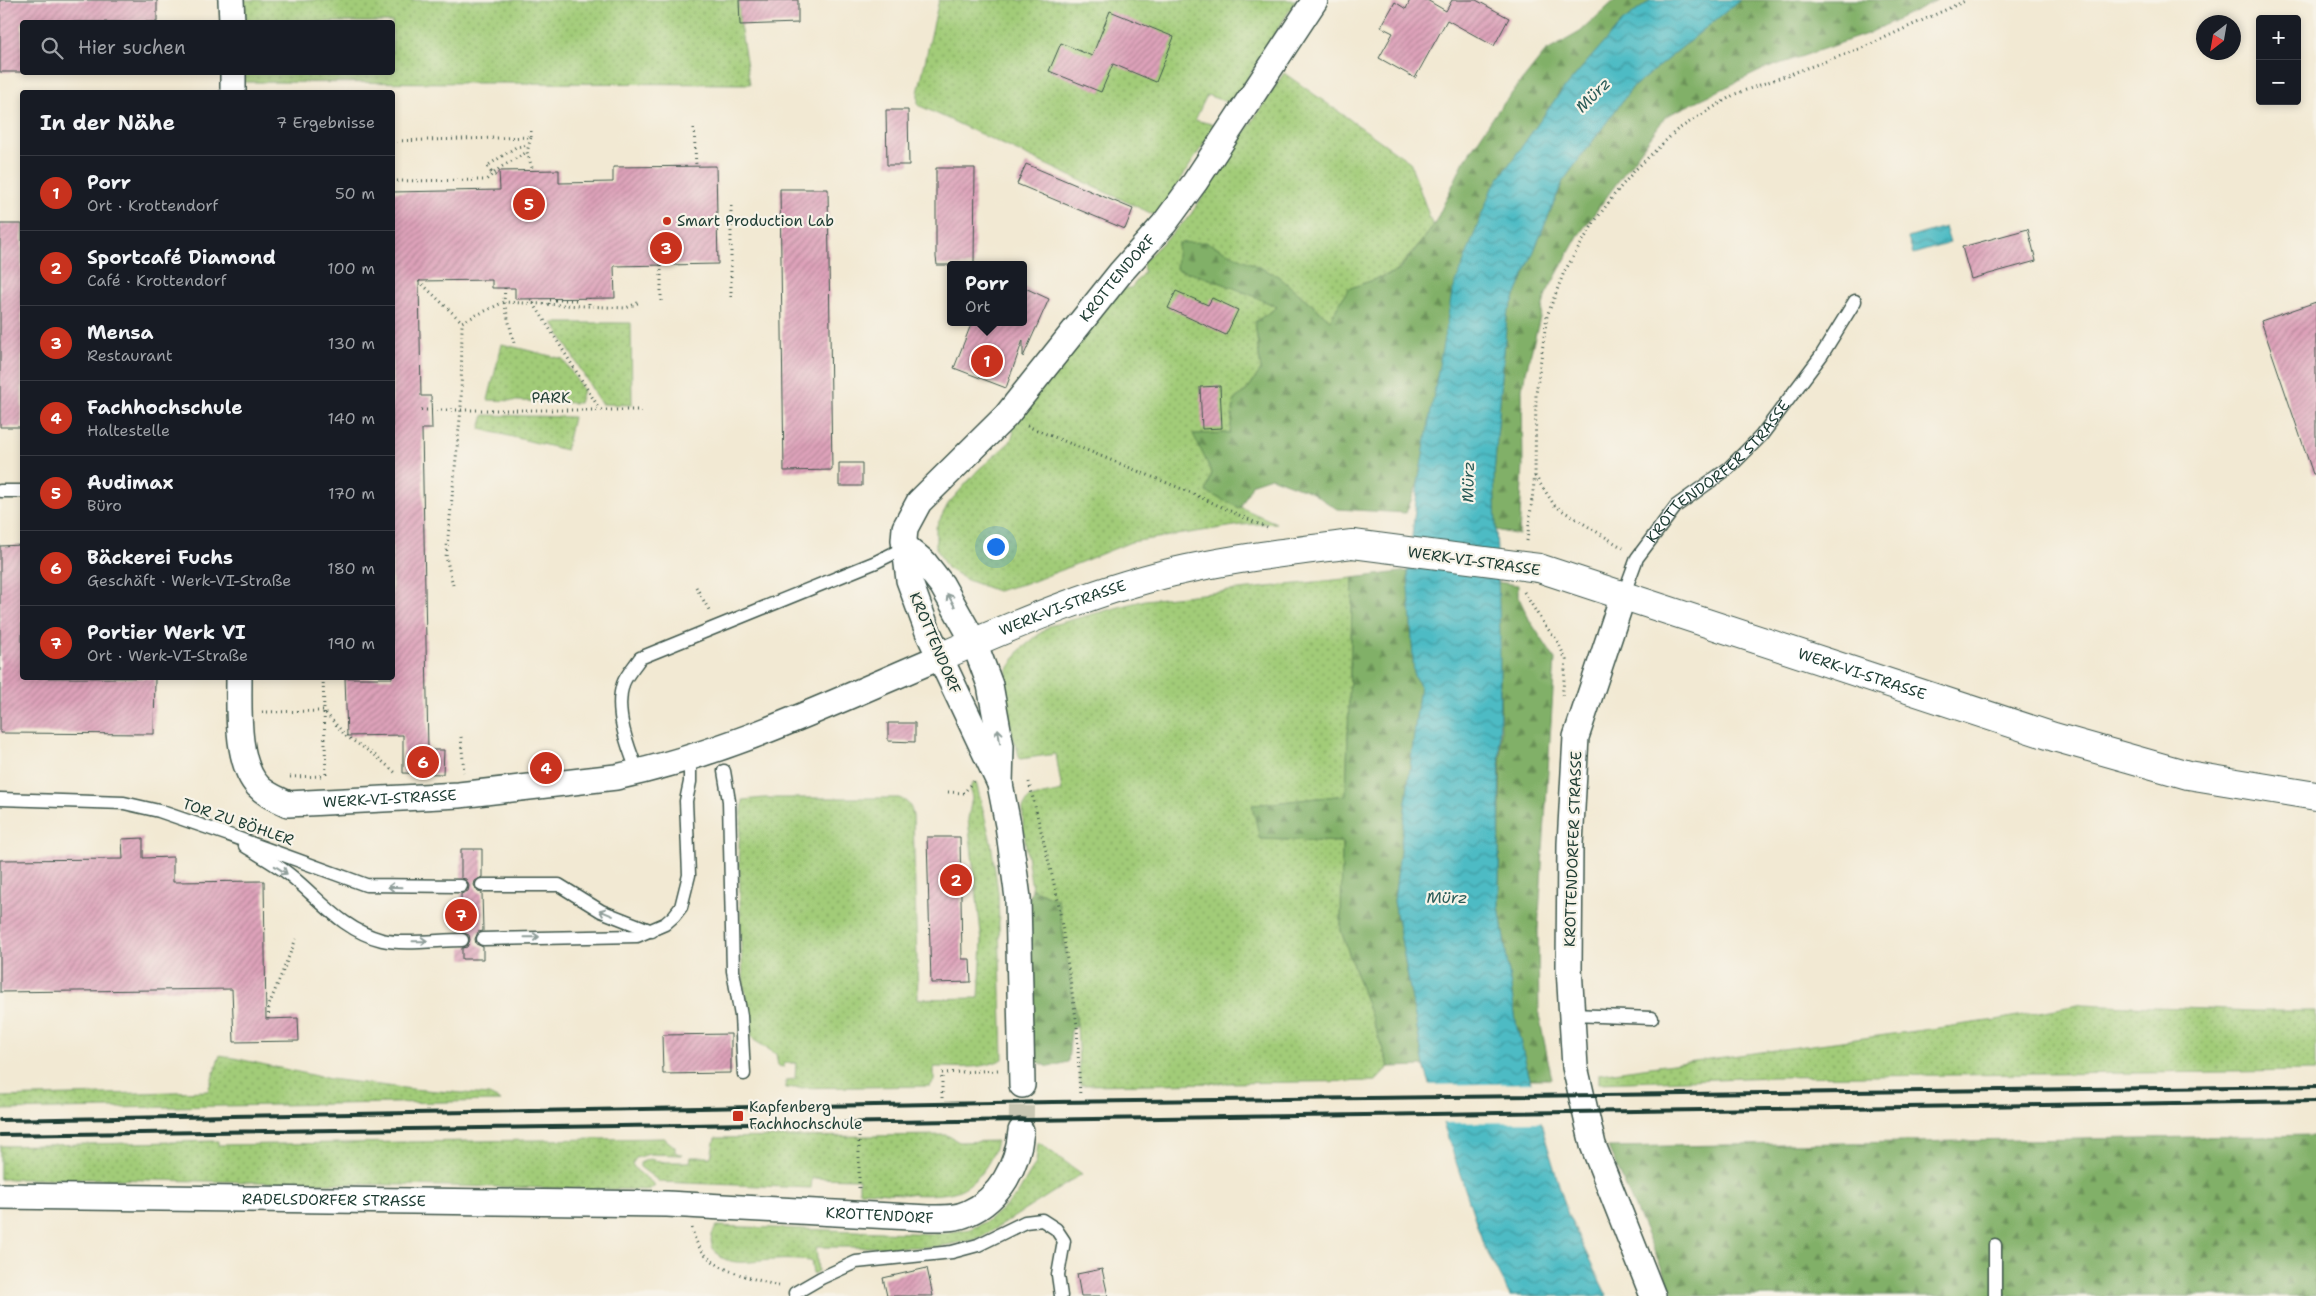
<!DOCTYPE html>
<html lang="de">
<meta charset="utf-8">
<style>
:root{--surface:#171b24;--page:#20242c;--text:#f1f3f6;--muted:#9ea1a6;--line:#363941;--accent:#c8321e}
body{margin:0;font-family:"Shantell Sans",sans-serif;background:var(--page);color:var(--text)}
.controls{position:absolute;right:15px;top:15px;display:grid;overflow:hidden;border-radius:5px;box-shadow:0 2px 8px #0003}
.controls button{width:45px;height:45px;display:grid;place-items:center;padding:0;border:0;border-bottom:1px solid var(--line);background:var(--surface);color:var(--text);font:25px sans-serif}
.compass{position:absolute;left:2196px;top:15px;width:45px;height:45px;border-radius:50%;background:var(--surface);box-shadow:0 2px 8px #0003;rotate:211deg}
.you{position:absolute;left:995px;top:546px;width:18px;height:18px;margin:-12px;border:4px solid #fff;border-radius:50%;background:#1a73e8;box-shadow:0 0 0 8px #1a73e833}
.badge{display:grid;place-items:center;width:32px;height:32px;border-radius:50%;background:var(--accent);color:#fff;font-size:16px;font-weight:700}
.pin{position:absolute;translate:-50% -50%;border:2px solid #fff;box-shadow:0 1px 5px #0006}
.popup{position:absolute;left:947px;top:261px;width:80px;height:65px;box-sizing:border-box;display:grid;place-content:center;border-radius:5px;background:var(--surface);filter:drop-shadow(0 1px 4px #0005);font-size:16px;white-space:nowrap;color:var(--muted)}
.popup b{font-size:19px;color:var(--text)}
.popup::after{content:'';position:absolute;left:50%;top:100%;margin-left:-10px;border:10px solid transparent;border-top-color:var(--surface)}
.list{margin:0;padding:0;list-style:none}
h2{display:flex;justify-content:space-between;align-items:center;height:65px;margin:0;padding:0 20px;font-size:21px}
h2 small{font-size:16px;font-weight:400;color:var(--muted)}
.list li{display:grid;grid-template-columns:32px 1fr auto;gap:15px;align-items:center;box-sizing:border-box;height:75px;padding:0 20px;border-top:1px solid var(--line)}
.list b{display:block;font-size:19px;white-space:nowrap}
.list p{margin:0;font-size:16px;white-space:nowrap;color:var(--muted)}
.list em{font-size:16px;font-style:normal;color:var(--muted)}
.icon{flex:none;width:28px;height:28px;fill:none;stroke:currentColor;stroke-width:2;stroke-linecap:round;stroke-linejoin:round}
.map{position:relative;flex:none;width:2316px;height:1296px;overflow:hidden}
.search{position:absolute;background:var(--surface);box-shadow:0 2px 8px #0003;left:20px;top:20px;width:375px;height:55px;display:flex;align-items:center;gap:12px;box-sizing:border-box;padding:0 18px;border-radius:5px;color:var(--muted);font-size:19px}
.panel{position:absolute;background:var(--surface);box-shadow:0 2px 8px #0003;left:20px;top:90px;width:375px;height:590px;border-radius:5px}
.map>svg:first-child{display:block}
</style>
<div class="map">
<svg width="2316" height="1296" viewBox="0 0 2316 1296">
<defs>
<pattern id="green-dots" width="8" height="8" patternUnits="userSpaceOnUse" patternTransform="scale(1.25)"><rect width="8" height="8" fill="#a2cc78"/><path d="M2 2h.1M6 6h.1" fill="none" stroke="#83a763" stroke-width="1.8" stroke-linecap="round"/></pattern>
<pattern id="forest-firs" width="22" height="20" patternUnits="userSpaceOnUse" patternTransform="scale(1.25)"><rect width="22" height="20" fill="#81b068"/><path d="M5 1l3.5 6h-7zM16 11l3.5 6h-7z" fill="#699056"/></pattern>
<pattern id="water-waves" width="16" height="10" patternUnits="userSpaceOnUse" patternTransform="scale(1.25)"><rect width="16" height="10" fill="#4dbbc4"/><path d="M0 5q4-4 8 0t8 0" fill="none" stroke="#3f99a0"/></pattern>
<pattern id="building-hatch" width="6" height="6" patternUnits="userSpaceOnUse" patternTransform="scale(1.25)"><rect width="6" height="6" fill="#dea2ba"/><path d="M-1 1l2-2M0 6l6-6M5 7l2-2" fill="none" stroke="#b38598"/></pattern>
</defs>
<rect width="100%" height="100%" fill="#f7f3e8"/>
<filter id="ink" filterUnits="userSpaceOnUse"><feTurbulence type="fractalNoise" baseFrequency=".02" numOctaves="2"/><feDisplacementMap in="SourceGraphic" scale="10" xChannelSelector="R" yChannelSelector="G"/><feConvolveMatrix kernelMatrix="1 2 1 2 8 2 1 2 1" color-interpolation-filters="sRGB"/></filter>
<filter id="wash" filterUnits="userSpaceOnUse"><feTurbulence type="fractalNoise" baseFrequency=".0096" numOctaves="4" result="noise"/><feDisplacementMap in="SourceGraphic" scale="20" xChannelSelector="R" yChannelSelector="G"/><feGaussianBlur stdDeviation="1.12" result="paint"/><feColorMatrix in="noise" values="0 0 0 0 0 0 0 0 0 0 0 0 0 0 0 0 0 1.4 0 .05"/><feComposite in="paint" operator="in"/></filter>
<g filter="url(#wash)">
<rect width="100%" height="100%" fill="#f2e9d3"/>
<!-- green -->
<path fill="url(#green-dots)" stroke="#608456" d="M 244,0 L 739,0 L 740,25 L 750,84 L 244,82 L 244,73 L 392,72 L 392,22 L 244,22 Z
M 939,0 L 1296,0 L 1232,104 L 1207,95 L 1195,120 L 1216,125 L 1157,216 L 918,105 L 918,93 Z
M 1284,73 L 1410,162 L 1433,227 L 1397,271 L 1348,289 L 1330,320 L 1278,276 L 1176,269 C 1211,278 1245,291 1277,307 L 1255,322 L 1261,370 L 1247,390 L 1234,400 L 1230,433 L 1194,434 L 1212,473 L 1206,492 L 1276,523 L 1241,525 L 1131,542 L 1034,581 L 997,591 L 967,580 L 947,568 L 936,548 L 936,527 L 948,504 L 978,470 L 1010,442 L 1014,432 L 1007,424 L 1115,289 L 1131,288 L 1144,272 L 1143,262 L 1189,217 Z
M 553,323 L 631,323 L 632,405 L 601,404 Z
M 502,344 L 563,359 L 583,390 L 579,403 L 488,400 Z
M 484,415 L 573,417 L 566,450 L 480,429 Z
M 1353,578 L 1346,795 L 1253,805 L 1260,839 L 1342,842 L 1341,931 L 1389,1067 L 1376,1081 L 1080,1085 L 1077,1024 L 1058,900 L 1032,889 L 1023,827 L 1023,808 L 1029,798 L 1062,791 L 1056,754 L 1020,759 L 1011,730 L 1006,695 L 1007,671 L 1020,650 L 1049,626 L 1145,600 Z
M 976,782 L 991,842 L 998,892 L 1003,1059 C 980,1070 958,1067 934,1067 L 934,1081 L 930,1086 L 786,1088 L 786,1080 L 795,1079 L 796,1063 L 784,1063 L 784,1067 L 778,1066 L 776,1054 L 754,1040 L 751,1034 L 749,1006 L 744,988 L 741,948 L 739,843 L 743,800 L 764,798 L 899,798 C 909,802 911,806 913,816 L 918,999 L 979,998 L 982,942 L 968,819 L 972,798 L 970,789 L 972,784 Z
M 2083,1004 L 2254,1011 L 2316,1011 L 2316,1071 L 1772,1077 L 1599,1083 L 1599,1074 L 1996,1020 Z
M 220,1055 L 330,1079 L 412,1089 L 489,1095 L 501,1101 L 0,1110 L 0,1097 L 208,1091 Z
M 947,1135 L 959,1142 L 997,1141 C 993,1160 977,1184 957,1191 C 933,1199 885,1192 859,1191 L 859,1179 L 812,1178 L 811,1188 L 660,1182 L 640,1167 L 640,1163 L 649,1159 L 665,1162 L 690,1162 L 691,1157 L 711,1157 L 715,1138 Z
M 664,1138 L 675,1147 L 675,1152 L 682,1155 L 649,1154 L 636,1158 L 632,1164 L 636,1170 L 655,1185 L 649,1190 L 102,1179 L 0,1179 L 0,1146 L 218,1141 L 218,1145 Z
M 1038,1142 L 1082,1174 L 979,1239 L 936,1247 L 816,1247 L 818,1271 L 813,1274 L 811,1261 C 799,1260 787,1259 775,1260 C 756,1260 724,1270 713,1248 C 709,1240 712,1233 717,1226 L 938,1234 L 970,1229 L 987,1221 L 1006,1206 L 1017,1195 L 1036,1163 Z"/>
<!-- forest -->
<path fill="url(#forest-firs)" stroke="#50764e" d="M 1615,0 L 1651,0 L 1621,23 L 1559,94 L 1491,190 L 1418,483 L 1406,513 L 1337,509 L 1311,492 L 1271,477 L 1253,483 L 1240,508 L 1206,492 L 1212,473 L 1193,434 L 1230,433 L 1234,400 L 1247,390 L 1261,370 L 1255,322 L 1277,307 C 1244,291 1211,278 1176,269 L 1178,243 L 1206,242 L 1278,276 L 1330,320 L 1348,289 L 1398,271 L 1433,227 L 1463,163 L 1496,113 L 1545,52 L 1580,32 Z
M 1740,0 L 1937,0 L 1867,34 L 1762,70 L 1666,116 L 1578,236 L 1546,294 L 1522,388 L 1523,466 L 1519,535 L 1496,530 L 1494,475 L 1507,316 L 1563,181 L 1632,88 Z
M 1408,571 L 1414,676 L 1420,685 L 1394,901 L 1424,1066 L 1389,1067 L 1341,931 L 1342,842 L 1260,839 L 1252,805 L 1346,795 L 1353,578 Z
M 1498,582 L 1518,585 L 1518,596 L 1530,621 L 1555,659 L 1538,931 L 1539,1016 L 1552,1079 L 1530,1079 L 1517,1028 L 1499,905 L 1501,728 Z
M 1032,889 L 1058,900 L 1077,1025 L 1071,1031 L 1068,1062 L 1049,1067 L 1033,1060 L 1025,914 Z
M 2316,1135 L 2316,1296 L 1674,1296 L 1608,1147 Z"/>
<!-- water -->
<path fill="url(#water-waves)" stroke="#367c7c" d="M 1651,0 L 1740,0 L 1632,88 L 1563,181 L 1507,316 L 1494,475 L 1500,632 L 1499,905 L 1517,1028 L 1544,1134 L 1568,1215 L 1607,1296 L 1510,1296 L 1484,1246 L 1424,1066 L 1394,901 L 1420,685 L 1414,676 L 1408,571 L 1418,483 L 1452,293 L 1491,190 L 1559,94 L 1621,23 Z
M 1945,227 L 1950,243 L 1913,254 L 1908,238 Z"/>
<!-- pier -->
<path fill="#f2e9d3" d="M 1533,1083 L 1544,1122 L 1440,1123 L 1427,1085 Z"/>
<g id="blocks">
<!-- building -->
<path fill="url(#building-hatch)" d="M 0,0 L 157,0 L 157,22 L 22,22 L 22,72 L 0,72 Z
M 739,0 L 798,0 L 798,23 L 740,25 Z
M 1410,0 L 1427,0 L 1446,11 L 1452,0 L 1476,0 L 1509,18 L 1494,46 L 1447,20 L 1415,78 L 1379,58 L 1393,33 L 1381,27 L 1395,2 L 1406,9 Z
M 1110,11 L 1174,37 L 1156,82 L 1113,64 L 1101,92 L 1049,71 L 1061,43 L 1092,56 Z
M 886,110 L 908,110 L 909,165 L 887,165 Z
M 1026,164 L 1133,209 L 1125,229 L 1017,184 Z
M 716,166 L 718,264 L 614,266 L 615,298 L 515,299 L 515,288 L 492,288 L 492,280 L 419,281 L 421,396 L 431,396 L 432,429 L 422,429 L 428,750 L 444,750 L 443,774 L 403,773 L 403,735 L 347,736 L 345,678 L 392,678 L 392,192 L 500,190 L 499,171 L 559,170 L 559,183 L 613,182 L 613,167 Z
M 936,168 L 975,168 L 974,265 L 937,265 L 936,257 Z
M 780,189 L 828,189 L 832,470 L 784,471 Z
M 0,224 L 22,224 L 22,427 L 0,427 Z
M 2028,229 L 2036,261 L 1971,279 L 1962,247 Z
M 1023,287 L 1049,299 L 1023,357 L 1023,340 L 1006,388 L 954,368 L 972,322 L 1023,322 Z
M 1176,291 L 1208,305 L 1212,298 L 1238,310 L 1226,335 L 1168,308 Z
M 2316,302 L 2316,474 L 2313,474 L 2261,321 Z
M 1220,386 L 1222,428 L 1202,429 L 1200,387 Z
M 839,463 L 862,463 L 862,486 L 839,486 Z
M 22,545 L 22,678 L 155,678 L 154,734 L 0,733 L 0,546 Z
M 888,723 L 915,723 L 915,742 L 888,741 Z
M 927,837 L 960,837 L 962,959 L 970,959 L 971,982 L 931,983 Z
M 143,838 L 143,858 L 173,857 L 173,882 L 264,881 L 266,1019 L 298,1018 L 299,1041 L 234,1042 L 232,989 L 0,992 L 0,860 L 123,859 L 122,839 Z
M 461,849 L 482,849 L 482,877 L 475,881 L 474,885 L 478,892 L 482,893 L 483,931 L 478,932 L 475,939 L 476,944 L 483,947 L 483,959 L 462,959 L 462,948 L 467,947 L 470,940 L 469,935 L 462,932 L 461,894 L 468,891 L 469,886 L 466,879 L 461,878 Z
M 731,1034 L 731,1073 L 663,1074 L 662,1035 Z
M 927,1268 L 933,1296 L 887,1296 L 883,1278 Z
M 1102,1269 L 1108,1296 L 1081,1296 L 1077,1274 Z"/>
</g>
</g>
<g filter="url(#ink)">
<use href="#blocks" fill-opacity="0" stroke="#3f574c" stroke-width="1"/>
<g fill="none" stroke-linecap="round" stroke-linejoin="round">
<!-- street-tunnel -->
<path stroke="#c8c7b3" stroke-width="25" stroke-dasharray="25 12" stroke-linecap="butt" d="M 1021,1131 L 1022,1085"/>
<defs>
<g id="lane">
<path d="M 0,491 L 22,491"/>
<path id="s1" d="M 1623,596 L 1637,558 L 1676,506 L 1729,468 L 1761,436 L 1821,356 L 1855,301"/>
<path d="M 724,771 L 729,801 L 733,971 L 741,1016 L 744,1074"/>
<path d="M 638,772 C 628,748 614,711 623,684 C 626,675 635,666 640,658 L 876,562 L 906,547"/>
<path d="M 0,799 L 124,803 L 159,811 L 226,834 L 366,885 L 461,886"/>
<path d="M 245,846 C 259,855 276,864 290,875 C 320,899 342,930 382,940 C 402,945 440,940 462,940"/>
<path d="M 482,885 L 559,885 L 601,911 L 652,931"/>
<path d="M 483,939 L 637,936 L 665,924 L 674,916 L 681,907 L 689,875 L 686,801 L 690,782 L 690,758"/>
<path d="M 1572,1015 L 1652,1018"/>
<path d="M 795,1293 L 821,1278 L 856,1262 L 952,1252 L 978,1245 L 1025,1222 L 1042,1220 L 1056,1229 L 1064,1241 L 1058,1275 L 1061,1296"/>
<path d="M 1995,1296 L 1995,1245"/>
</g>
<g id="street">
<path d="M 231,0 L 232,22"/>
<path d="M 233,72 L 233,92"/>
<path d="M 906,547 L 924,562 L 942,585 L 974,642 L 990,685 L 1001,746 L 1000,784 L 1008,825 L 1018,898 L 1022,1085"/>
<path d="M 1623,596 L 1576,737 L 1570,844 L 1569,968 L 1575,1067 L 1593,1145 L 1653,1296"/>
<path id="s2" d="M 239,678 C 239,708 236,763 258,786 C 266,795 278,799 288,804 L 459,795 L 616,777 C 729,753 834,702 940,657"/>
<path id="s3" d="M 1000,784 L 928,632 L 909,580 L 904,540 L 905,528 L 919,502 L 1006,416 L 1121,272 L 1164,224 L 1195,182 L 1315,0"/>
<path id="s4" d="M 0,1196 L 667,1204 L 929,1218 C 942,1218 956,1219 968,1213 C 1000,1199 1018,1165 1021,1131"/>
</g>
<g id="secondary">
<path id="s5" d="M 1539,568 L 2054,737 L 2188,775 L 2316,796"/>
<path id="s6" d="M 940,657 C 1019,623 1102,587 1187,569 C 1242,557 1298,551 1353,544"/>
</g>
</defs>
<!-- lane casing -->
<use href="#lane" stroke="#3f574c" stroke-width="15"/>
<!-- street casing -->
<use href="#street" stroke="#3f574c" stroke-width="28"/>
<!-- secondary casing -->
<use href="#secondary" stroke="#3f574c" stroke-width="30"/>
<!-- path -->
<path stroke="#3f574c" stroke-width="3" stroke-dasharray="1 4" stroke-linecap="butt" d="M 694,128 L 696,166
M 531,137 L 531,129
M 392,141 L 531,137 L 527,152 L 533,171
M 491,172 L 487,166 L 516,147 L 529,145
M 392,181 L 486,180 L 501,167 L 527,152
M 731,206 L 731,301
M 661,265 L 661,302
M 419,281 L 462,322
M 505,288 L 504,302 L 514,343
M 589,298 L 589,307
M 531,299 L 599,408
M 549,304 L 549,300 L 577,300 L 577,298
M 421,410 L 642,410
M 1027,426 L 1187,491 L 1267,528
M 1535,476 L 1555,506 L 1623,548
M 1527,541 L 1535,475 L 1536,394 L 1547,316 L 1564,272 L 1595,221 L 1614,195 L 1635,170 L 1677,130 L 1735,94 L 1862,48 L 1967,0
M 453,585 L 446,557 L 461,409 L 462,322 L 504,302 L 626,308 L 640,302
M 696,587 L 709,610
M 1524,592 L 1543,623 L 1557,640 L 1566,660 L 1562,698
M 323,678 L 326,776
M 262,712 L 324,711 L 346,736 L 376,756 L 397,774
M 461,737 L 464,772
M 290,777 L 324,776
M 1029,782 L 1058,900 L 1077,1025 L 1080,1097
M 948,792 L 964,793 L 973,781
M 268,1019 L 269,1005 L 296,939
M 942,1098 L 942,1073 L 999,1070
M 859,1127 L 859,1192
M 692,1228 C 700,1271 746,1275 781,1287"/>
<!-- lane -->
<use href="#lane" stroke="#fff" stroke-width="12"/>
<!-- street -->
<use href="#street" stroke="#fff" stroke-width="25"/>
<!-- secondary -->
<use href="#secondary" stroke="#fff" stroke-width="28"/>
<!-- rail -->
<path stroke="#1f3d34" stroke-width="4" d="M 0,1120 L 1053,1102 L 2316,1086
M 0,1135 L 2316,1101"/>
<defs>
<path id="secondary-bridge" d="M 1353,544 L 1539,568"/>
</defs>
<!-- secondary-bridge casing -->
<use href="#secondary-bridge" stroke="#3f574c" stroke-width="30" stroke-linecap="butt"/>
<!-- path-bridge -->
<path stroke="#3f574c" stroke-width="3" stroke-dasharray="1 4" stroke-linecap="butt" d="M 491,172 L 499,178"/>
<!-- secondary-bridge -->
<use href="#secondary-bridge" stroke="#fff" stroke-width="28"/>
</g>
<!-- one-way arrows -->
<defs><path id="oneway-shaft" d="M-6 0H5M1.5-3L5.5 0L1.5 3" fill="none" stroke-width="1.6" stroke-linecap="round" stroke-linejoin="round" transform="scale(1.25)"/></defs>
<g stroke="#8f9e9a">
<use href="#oneway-shaft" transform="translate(951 600) rotate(-120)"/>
<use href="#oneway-shaft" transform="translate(999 736) rotate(-98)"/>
<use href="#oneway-shaft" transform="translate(281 870) rotate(33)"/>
<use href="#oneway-shaft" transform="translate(395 887) rotate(-178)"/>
<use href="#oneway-shaft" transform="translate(606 913) rotate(-157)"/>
<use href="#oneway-shaft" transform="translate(532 937) rotate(-1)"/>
<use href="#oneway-shaft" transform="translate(420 941) rotate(-1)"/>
</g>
</g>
<!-- markers -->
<g fill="#c8321e" stroke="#f7f3e8" stroke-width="2">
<circle cx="667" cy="221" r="5"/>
<rect x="732" y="1110" width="12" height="12" rx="2.5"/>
</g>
<g text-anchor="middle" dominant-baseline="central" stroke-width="4.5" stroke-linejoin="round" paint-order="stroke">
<!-- poi labels -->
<g font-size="15" fill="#1f3d34" stroke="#f7f3e8" text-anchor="start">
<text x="677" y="221">Smart Production Lab</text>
<text x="749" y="1107">Kapfenberg<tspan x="749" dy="17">Fachhochschule</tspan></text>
</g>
<!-- street labels -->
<g font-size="15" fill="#1f3d34" stroke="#f7f3e8">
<text stroke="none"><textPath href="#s3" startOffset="605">KROTTENDORF</textPath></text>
<text x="551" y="398">PARK</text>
<text stroke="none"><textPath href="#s1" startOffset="160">KROTTENDORFER STRASSE</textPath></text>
<text transform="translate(1474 561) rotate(8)">WERK-VI-STRASSE</text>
<text stroke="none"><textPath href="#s6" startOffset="132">WERK-VI-STRASSE</textPath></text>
<text transform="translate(935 643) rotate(67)">KROTTENDORF</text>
<text stroke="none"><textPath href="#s5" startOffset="340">WERK-VI-STRASSE</textPath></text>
<text stroke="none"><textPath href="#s2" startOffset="249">WERK-VI-STRASSE</textPath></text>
<text transform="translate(238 822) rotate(19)">TOR ZU BÖHLER</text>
<text transform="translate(1573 849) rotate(-88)">KROTTENDORFER STRASSE</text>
<text stroke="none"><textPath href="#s4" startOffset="334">RADELSDORFER STRASSE</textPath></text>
<text stroke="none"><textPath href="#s4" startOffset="880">KROTTENDORF</textPath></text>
</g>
<!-- water labels -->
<g font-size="16" font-style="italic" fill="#2a5c58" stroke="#f7f3e8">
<text transform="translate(1593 95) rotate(-45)">Mürz</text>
<text transform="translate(1468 482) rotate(-89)">Mürz</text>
<text x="1447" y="897">Mürz</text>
</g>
</g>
</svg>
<div class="controls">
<button>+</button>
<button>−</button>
</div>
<svg class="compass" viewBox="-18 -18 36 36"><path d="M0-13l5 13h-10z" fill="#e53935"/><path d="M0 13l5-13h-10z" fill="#9ea1a6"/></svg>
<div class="you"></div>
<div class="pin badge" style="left:987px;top:361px">1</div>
<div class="popup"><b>Porr</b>Ort</div>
<div class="pin badge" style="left:956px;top:880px">2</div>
<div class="pin badge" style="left:666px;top:248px">3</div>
<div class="pin badge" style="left:546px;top:768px">4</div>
<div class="pin badge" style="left:529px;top:204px">5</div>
<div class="pin badge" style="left:423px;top:762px">6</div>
<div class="pin badge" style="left:461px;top:915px">7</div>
<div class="search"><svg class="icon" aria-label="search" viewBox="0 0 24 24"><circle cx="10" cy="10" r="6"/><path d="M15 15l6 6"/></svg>Hier suchen</div>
<section class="panel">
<h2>In der Nähe<small>7 Ergebnisse</small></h2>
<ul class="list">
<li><span class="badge">1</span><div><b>Porr</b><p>Ort · Krottendorf</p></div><em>50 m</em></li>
<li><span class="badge">2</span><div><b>Sportcafé Diamond</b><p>Café · Krottendorf</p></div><em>100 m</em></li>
<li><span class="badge">3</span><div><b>Mensa</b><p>Restaurant</p></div><em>130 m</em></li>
<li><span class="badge">4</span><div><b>Fachhochschule</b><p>Haltestelle</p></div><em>140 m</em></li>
<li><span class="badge">5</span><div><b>Audimax</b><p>Büro</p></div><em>170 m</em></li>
<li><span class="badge">6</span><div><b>Bäckerei Fuchs</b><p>Geschäft · Werk-VI-Straße</p></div><em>180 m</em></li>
<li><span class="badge">7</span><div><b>Portier Werk VI</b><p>Ort · Werk-VI-Straße</p></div><em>190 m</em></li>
</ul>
</section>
</div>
